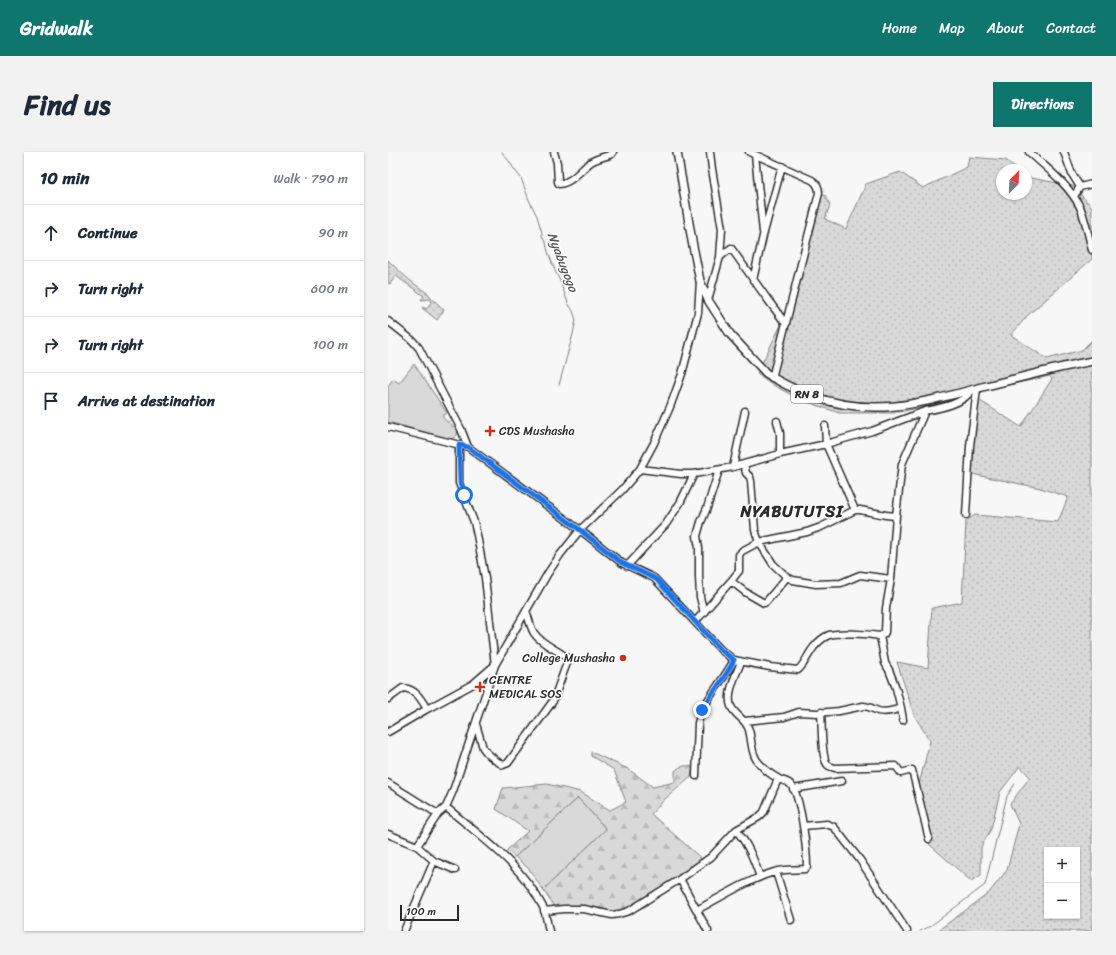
<!DOCTYPE html>
<meta charset="utf-8">
<style>
:root{--surface:#fff;--page:#f2f2f3;--text:#1f2937;--muted:#747a83;--line:#e0e1e3;--accent:#0f766e}
body{margin:0;font-family:Sriracha,sans-serif;background:var(--page);color:var(--text)}
.controls{position:absolute;right:12px;bottom:12px;display:grid;overflow:hidden;border-radius:0px;box-shadow:0 1px 3px #0004}
.controls button{width:36px;height:36px;display:grid;place-items:center;padding:0;border:0;border-bottom:1px solid var(--line);background:var(--surface);color:var(--text);font:20px sans-serif}
.compass{position:absolute;left:608px;top:12px;width:36px;height:36px;border-radius:50%;background:var(--surface);box-shadow:0 1px 3px #0004;rotate:24deg}
.scale{position:absolute;left:12px;bottom:10px;width:59px;box-sizing:border-box;padding-left:4px;border:2px solid #2b2b2b;border-top:0;font-size:11px;line-height:14px;white-space:nowrap;color:#2b2b2b;-webkit-text-stroke:3px #fff;paint-order:stroke}
.stop{position:absolute;width:12px;height:12px;margin:-9px;border:3px solid #1a73e8;border-radius:50%;background:#fff}
.stop.end{background:#1a73e8;border-color:#fff;box-shadow:0 1px 4px #0008}
.list{margin:0;padding:0;list-style:none}
h2{display:flex;justify-content:space-between;align-items:center;height:52px;margin:0;padding:0 16px;font-size:17px}
h2 small{font-size:13px;font-weight:400;color:var(--muted)}
.list li{display:grid;grid-template-columns:26px 1fr auto;gap:12px;align-items:center;box-sizing:border-box;height:56px;padding:0 16px;border-top:1px solid var(--line)}
.list b{display:block;font-size:15px;white-space:nowrap}
.list em{font-size:13px;font-style:normal;color:var(--muted)}
.icon{flex:none;width:22px;height:22px;fill:none;stroke:currentColor;stroke-width:2;stroke-linecap:round;stroke-linejoin:round}
.map{position:relative;flex:none;width:704px;height:779px;overflow:hidden;border-radius:0px}
header{display:flex;align-items:center;gap:24px;box-sizing:border-box;height:56px;padding:0 20px;background:var(--accent);color:#fff}
header strong{font-size:19px}
nav{display:flex;gap:22px;margin-inline-start:auto;font-size:14px}
.intro{display:flex;align-items:center;justify-content:space-between;box-sizing:border-box;height:96px;padding:0 24px}
h1{margin:0;font-size:28px}
.button{padding:10px 18px;border-radius:0px;background:var(--accent);color:#fff;font-size:14px;font-weight:700}
main{display:flex;gap:24px;padding:0 24px}
aside{flex:1;background:var(--surface);border-radius:0px;box-shadow:0 1px 3px #0004}
.map>svg:first-child{display:block}
</style>
<header>
<strong>Gridwalk</strong>
<nav><a>Home</a><a>Map</a><a>About</a><a>Contact</a></nav>
</header>
<div class="intro"><h1>Find us</h1><a class="button">Directions</a></div>
<main>
<aside>
<h2>10 min<small>Walk · 790 m</small></h2>
<ul class="list">
<li><svg class="icon" aria-label="ahead" viewBox="0 0 24 24"><path d="M12 20V5M6 11l6-6 6 6"/></svg><div><b>Continue</b></div><em>90 m</em></li>
<li><svg class="icon" aria-label="right" viewBox="0 0 24 24"><path d="M7 20v-9h11M14 6l5 5-5 5"/></svg><div><b>Turn right</b></div><em>600 m</em></li>
<li><svg class="icon" aria-label="right" viewBox="0 0 24 24"><path d="M7 20v-9h11M14 6l5 5-5 5"/></svg><div><b>Turn right</b></div><em>100 m</em></li>
<li><svg class="icon" aria-label="arrive" viewBox="0 0 24 24"><path d="M6 21V4h12l-3 4 3 4H6"/></svg><div><b>Arrive at destination</b></div></li>
</ul>
</aside>
<div class="map">
<svg width="704" height="779" viewBox="0 0 704 779">
<defs>
<pattern id="grass-dots" width="8" height="8" patternUnits="userSpaceOnUse"><rect width="8" height="8" fill="#d9d9d9"/><path d="M2 2h.1M6 6h.1" fill="none" stroke="#bababa" stroke-width="1.8" stroke-linecap="round"/></pattern>
<pattern id="forest-firs" width="22" height="20" patternUnits="userSpaceOnUse"><rect width="22" height="20" fill="#d9d9d9"/><path d="M5 1l3.5 6h-7zM16 11l3.5 6h-7z" fill="#bababa"/></pattern>
</defs>
<rect width="100%" height="100%" fill="#f7f7f7"/>
<filter id="ink" filterUnits="userSpaceOnUse"><feTurbulence type="fractalNoise" baseFrequency=".025" numOctaves="2"/><feDisplacementMap in="SourceGraphic" scale="8" xChannelSelector="R" yChannelSelector="G"/><feConvolveMatrix kernelMatrix="1 2 1 2 8 2 1 2 1" color-interpolation-filters="sRGB"/></filter>
<g filter="url(#ink)">
<!-- grass -->
<path fill="url(#grass-dots)" stroke="#828282" fill-rule="evenodd" d="M 581,5 L 618,8 L 629,18 L 614,18 L 614,42 L 638,42 L 638,25 L 685,34 L 704,55 L 704,107 L 640,163 L 623,183 L 659,207 L 694,198 L 704,188 L 704,779 L 549,779 L 600,742 L 619,718 L 631,672 L 622,652 L 642,625 L 632,614 L 612,640 L 603,677 L 593,695 L 593,723 L 583,729 L 541,692 L 529,640 L 542,589 L 526,563 L 509,510 L 540,516 L 544,456 L 574,450 L 578,369 L 587,363 L 670,370 L 680,345 L 652,336 L 584,322 L 586,245 L 506,261 L 451,261 L 411,247 L 385,233 L 369,221 L 395,169 L 397,160 L 404,156 L 432,44 L 437,43 L 442,53 L 437,67 L 458,77 L 478,32 L 512,20 L 535,36 L 579,15 ZM 662,224 L 664,227 L 633,275 L 586,245 L 598,238 ZM 659,698 L 689,698 L 689,764 L 659,764 Z
M 0,108 C 13,121 25,132 41,142 L 41,143 L 56,158 L 49,168 L 34,156 L 35,155 L 38,157 L 44,149 L 41,147 L 33,148 L 36,144 L 8,124 L 2,132 L 0,131 Z"/>
<!-- forest -->
<path fill="url(#forest-firs)" stroke="#828282" d="M 203,600 L 240,617 L 265,635 L 287,630 L 287,619 C 293,613 298,613 305,615 L 303,625 L 278,646 L 263,662 L 315,708 L 278,734 L 257,755 L 224,762 L 165,757 L 165,753 L 155,738 L 218,677 L 190,646 L 127,705 L 119,698 L 140,679 L 108,657 L 115,636 L 159,632 L 193,640 L 222,658 L 238,650 L 226,618 L 203,604 Z"/>
<!-- garden -->
<path fill="#d9d9d9" stroke="#828282" d="M 26,212 L 59,261 L 54,264 L 59,270 L 61,269 L 65,275 L 67,274 L 70,277 L 69,283 L 67,285 L 63,287 L 0,270 L 0,234 L 5,227 L 11,231 Z
M 190,646 L 218,677 L 155,738 L 141,717 L 127,705 Z"/>
<g fill="none" stroke-linecap="round" stroke-linejoin="round">
<!-- stream -->
<path stroke="#7b7b7b" stroke-width="1" d="M 114,0 L 116,3 L 121,9 L 126,17 L 133,26 L 141,48 L 149,64 L 154,81 L 154,84 L 158,91 L 160,100 L 168,121 L 172,129 L 180,151 L 185,159 L 188,168 L 185,182 L 171,233
M 532,779 L 541,775 L 597,733 L 619,644 L 627,632"/>
<defs>
<path id="minor" d="M 166,0 L 169,11 L 170,30 L 171,32 C 184,31 193,17 203,10 C 209,6 217,5 224,2 L 225,0
M 361,0 L 424,28 C 429,31 431,35 431,41 L 384,226
M 641,0 C 659,16 682,34 692,55 C 697,66 701,86 704,98
M 676,0 L 684,22 L 692,35 L 686,44
M 367,3 L 375,80
M 692,35 L 704,32
M 332,105 L 343,96 L 380,148 L 398,172
M 365,128 L 375,84 L 394,14
M 320,148 L 332,105 L 334,77 L 324,17 L 322,0
M 0,169 L 24,188 L 31,196 L 73,277 L 80,295
M 389,269 L 392,281 L 392,302
M 437,274 L 438,292 L 467,358
M 0,275 L 80,295 L 192,378 L 234,411 L 266,426 L 333,498 L 346,508 L 382,515 L 410,518 C 417,512 420,502 426,495 C 430,490 436,485 441,483 C 454,480 479,482 492,484 L 497,511 L 501,518 L 508,536 L 513,556 L 515,568
M 356,312 L 358,321 L 362,325 L 363,329 L 367,378 L 371,390 L 385,412 L 399,425 L 405,428 L 428,432 L 453,431 L 472,423 L 503,427
M 345,315 L 357,259
M 252,317 L 293,322 L 306,322 L 345,315 L 392,302 L 438,292 L 484,279 L 537,259
M 578,363 L 582,294 L 589,237
M 239,414 L 278,372 L 292,351 L 306,322
M 343,429 L 351,419 L 351,403 L 354,399 L 371,390 L 419,380 L 433,375 L 467,358 L 472,358 L 498,363 L 508,364
M 316,461 L 312,445 L 311,424 L 311,396 L 309,384 L 313,370 L 319,356 L 331,318
M 307,470 L 343,429 L 357,440 L 376,451 L 378,450 L 399,425
M 492,484 L 496,482 L 497,480 L 498,456 L 503,427 L 508,364 L 514,312 L 537,259 C 553,256 575,252 584,238
M 0,547 L 15,536 C 28,537 33,547 39,557
M 433,560 C 434,571 433,604 439,612 C 441,615 444,615 447,616 L 508,614 L 513,621 L 524,618 L 541,687
M 357,569 L 396,565 L 411,560 L 429,561 L 451,559 L 475,554 C 481,554 485,557 490,559 C 498,561 505,559 513,556
M 88,572 L 95,596 L 99,601 L 107,608 L 115,613 L 120,611 L 165,549 L 180,508 L 179,506 C 169,497 154,493 146,481 C 142,475 141,466 138,459
M 0,580 L 39,557 L 85,532 L 107,513 L 97,426 L 89,383 L 86,370 L 71,331 L 71,293
M 308,624 L 310,571 C 316,547 335,530 346,508
M 0,631 L 50,662
M 405,637 L 454,629
M 58,655 C 93,685 134,713 155,755 C 158,762 159,771 161,779
M 415,674 L 439,672 L 446,675 L 472,708 L 519,779
M 348,678 C 360,692 366,708 372,725
M 0,682 L 29,694 L 50,662 L 58,655 L 65,639 L 107,513 L 160,421 L 172,403 L 192,378 L 234,338 L 252,317 L 266,291 L 282,255 L 294,222 L 310,161 L 312,129
M 46,709 L 67,718
M 388,720 L 403,768
M 292,727 L 320,779
M 309,758 C 333,745 360,728 386,720 C 396,717 407,718 417,717 L 419,715 C 419,700 413,641 402,632 C 400,629 394,629 391,627 C 385,624 377,618 372,612 C 363,604 364,589 361,578 C 358,568 352,567 346,559 C 335,547 348,523 353,510
M 156,759 L 176,757 L 196,757 L 224,763 L 231,762 L 241,759 L 292,727 L 323,705 L 348,678 L 371,665 L 376,660 L 390,627
M 16,779 L 46,709 L 29,694"/>
<path id="major" d="M 289,0 L 304,89 L 312,129 L 320,148 L 342,182 L 378,221 C 392,231 408,238 424,244 C 486,266 534,251 594,235 C 631,226 667,216 704,209"/>
</defs>
<!-- minor casing -->
<use href="#minor" stroke="#2b2b2b" stroke-width="9"/>
<!-- major casing -->
<use href="#major" stroke="#2b2b2b" stroke-width="10"/>
<!-- minor -->
<use href="#minor" stroke="#fff" stroke-width="6"/>
<!-- major -->
<use href="#major" stroke="#fff" stroke-width="7"/>
</g>
</g>
<g fill="none" stroke-linecap="round" stroke-linejoin="round" filter="url(#ink)">
<!-- route -->
<path stroke="#1a73e8" stroke-width="5" d="M 76,343 L 72,331 L 71,293 L 80,295 L 192,378 L 234,411 L 266,426 L 269,428 L 333,498 L 346,508 C 337,527 324,540 314,558"/>
</g>
<!-- markers -->
<g fill="#c8321e" stroke="#fff" stroke-width="1.5">
<path d="M100 273h4v4h4v4h-4v4h-4v-4h-4v-4h4z"/>
<circle cx="235" cy="506" r="4"/>
<path d="M90 529h4v4h4v4h-4v4h-4v-4h-4v-4h4z"/>
</g>
<g text-anchor="middle" dominant-baseline="central" stroke-width="3" stroke-linejoin="round" paint-order="stroke">
<!-- shield labels -->
<rect fill="#fff" stroke="#6b6b6b" stroke-width="1" x="403" y="233" width="32" height="18" rx="3"/>
<g font-size="11" font-weight="bold" fill="#2b2b2b">
<text x="419" y="242">RN 8</text>
</g>
<!-- poi labels -->
<g font-size="12" fill="#2b2b2b" stroke="#fff" text-anchor="start">
<text x="111" y="279">CDS Mushasha</text>
<text x="227" y="506" text-anchor="end">College Mushasha</text>
<text x="101" y="528">CENTRE<tspan x="101" dy="14">MEDICAL SOS</tspan></text>
</g>
<!-- water labels -->
<g font-size="13" font-style="italic" fill="#5a5a5a" stroke="#fff">
<text transform="translate(175 110) rotate(69)">Nyabugogo</text>
</g>
<!-- district labels -->
<g font-size="16" font-weight="bold" letter-spacing="1" fill="#2b2b2b" stroke="#fff">
<text x="404" y="359">NYABUTUTSI</text>
</g>
</g>
</svg>
<div class="controls">
<button>+</button>
<button>−</button>
</div>
<svg class="compass" viewBox="-18 -18 36 36"><path d="M0-13l5 13h-10z" fill="#e53935"/><path d="M0 13l5-13h-10z" fill="#747a83"/></svg>
<div class="scale">100 m</div>
<div class="stop" style="left:76px;top:343px"></div>
<div class="stop end" style="left:314px;top:558px"></div>
</div>
</main>
